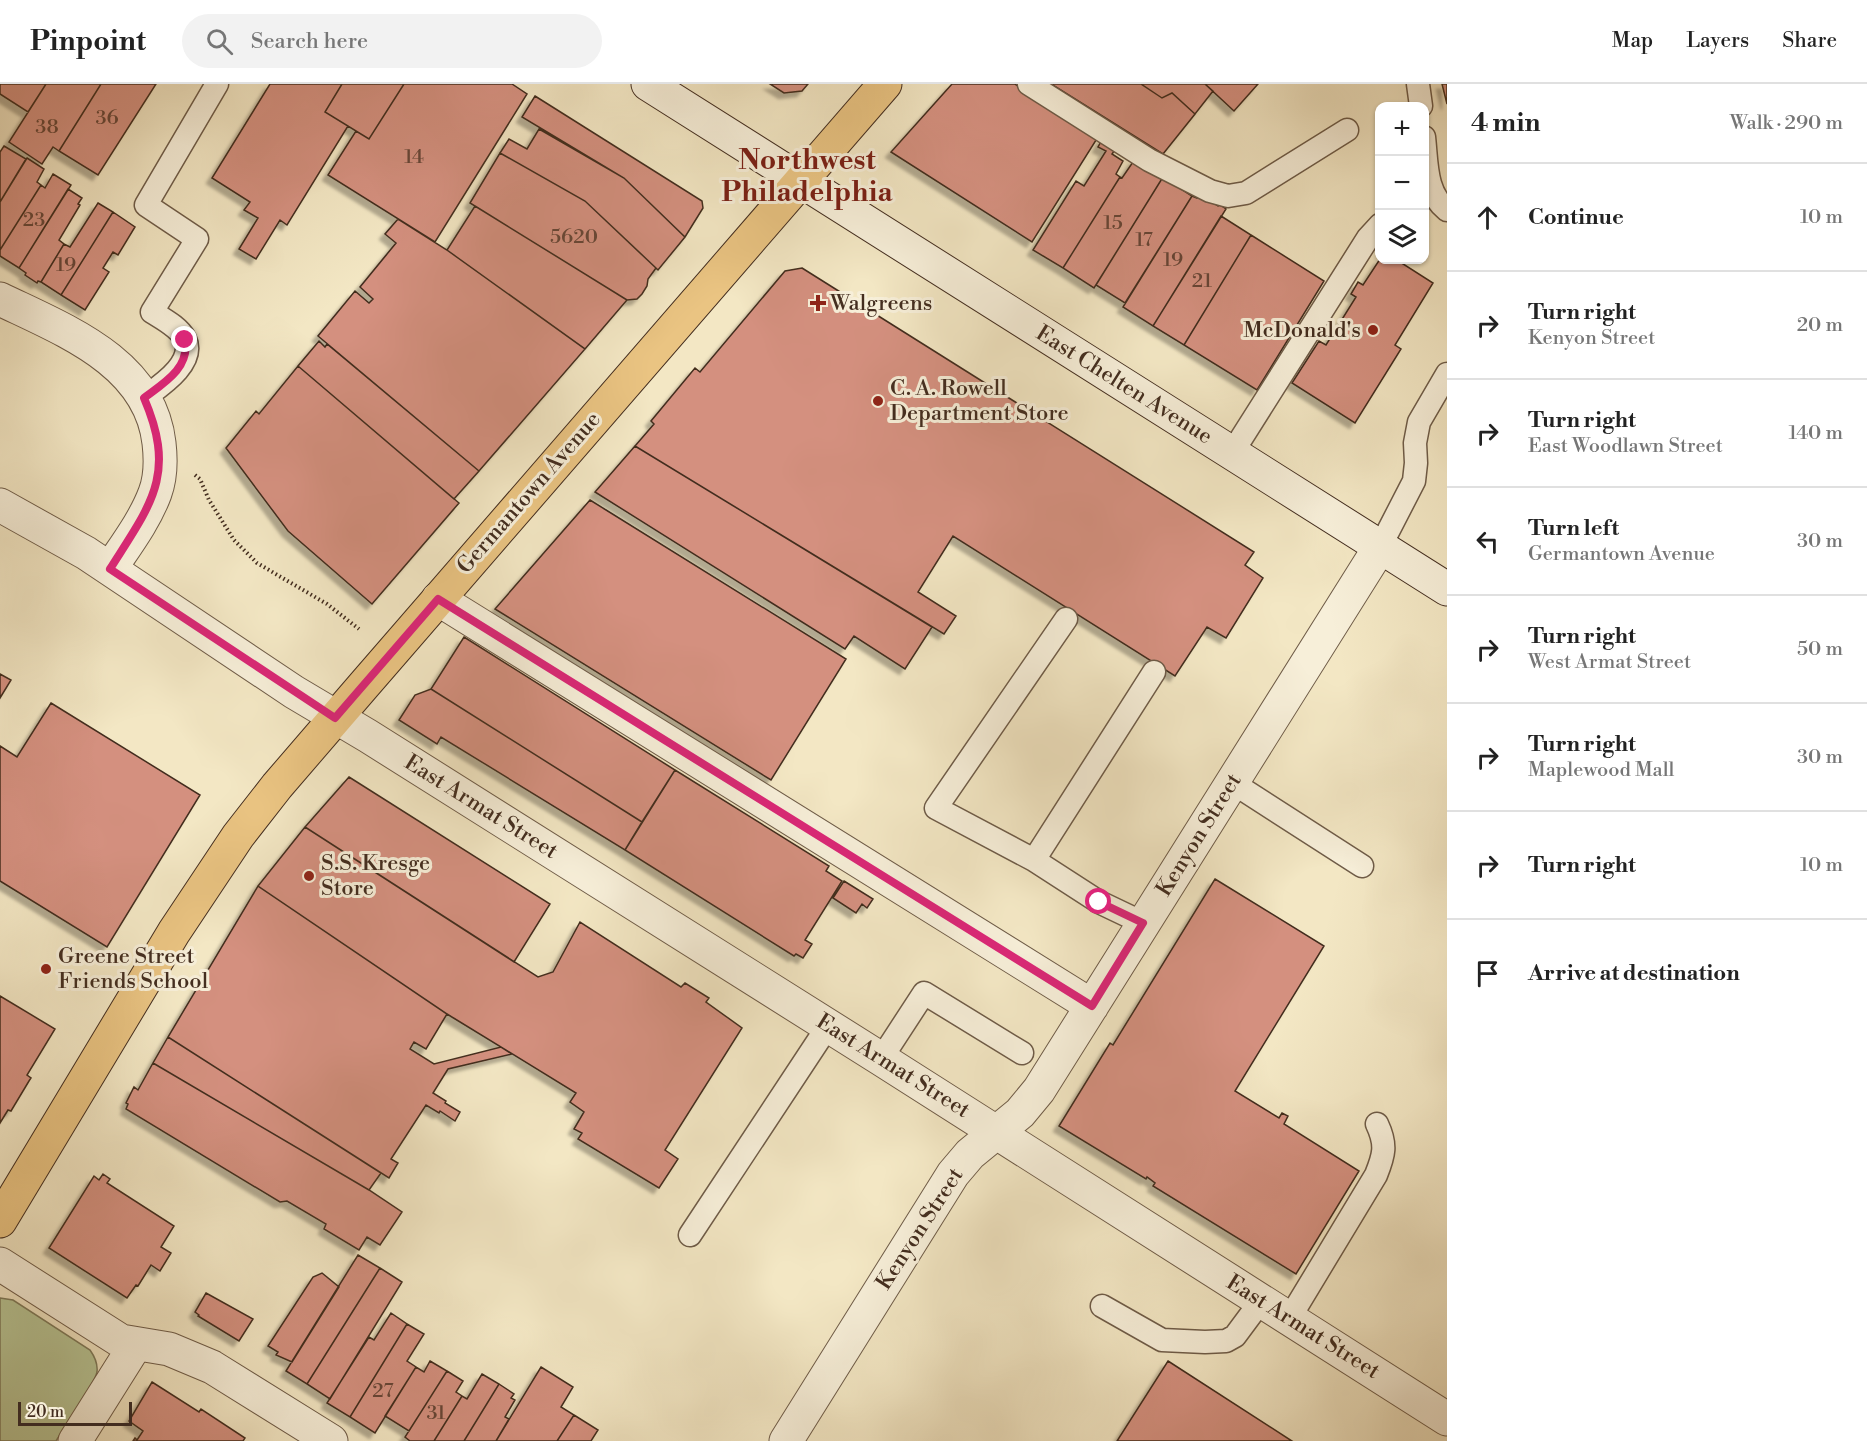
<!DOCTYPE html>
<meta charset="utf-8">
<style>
:root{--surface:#fff;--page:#f2f2f2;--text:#222;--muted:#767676;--line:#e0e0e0}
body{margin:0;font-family:"Libre Bodoni",serif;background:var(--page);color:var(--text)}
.controls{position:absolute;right:18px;top:18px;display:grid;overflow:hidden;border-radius:12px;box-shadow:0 2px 4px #0004}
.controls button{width:54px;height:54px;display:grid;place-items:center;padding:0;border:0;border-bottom:2px solid var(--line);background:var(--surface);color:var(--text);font:30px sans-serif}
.scale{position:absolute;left:18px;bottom:15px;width:114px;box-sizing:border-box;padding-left:6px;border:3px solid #432d1f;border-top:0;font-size:16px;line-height:21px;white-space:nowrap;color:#432d1f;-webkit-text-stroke:4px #f7efd9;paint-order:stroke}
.stop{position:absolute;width:18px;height:18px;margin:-14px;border:4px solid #db2777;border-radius:50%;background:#fff}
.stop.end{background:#db2777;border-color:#fff;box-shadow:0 2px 6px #0008}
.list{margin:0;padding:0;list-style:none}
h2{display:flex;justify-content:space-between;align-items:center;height:78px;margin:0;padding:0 24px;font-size:26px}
h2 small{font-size:20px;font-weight:400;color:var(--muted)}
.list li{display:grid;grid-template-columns:39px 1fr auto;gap:18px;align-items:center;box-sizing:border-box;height:108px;padding:0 24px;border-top:2px solid var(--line)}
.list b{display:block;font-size:22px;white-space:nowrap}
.list p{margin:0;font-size:20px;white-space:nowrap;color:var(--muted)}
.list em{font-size:20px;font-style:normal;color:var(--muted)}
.icon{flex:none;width:33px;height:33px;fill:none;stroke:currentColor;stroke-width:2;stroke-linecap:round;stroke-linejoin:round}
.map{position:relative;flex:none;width:1447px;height:1357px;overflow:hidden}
header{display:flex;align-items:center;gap:36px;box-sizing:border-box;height:84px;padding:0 30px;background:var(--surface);border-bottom:2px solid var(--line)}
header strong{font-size:28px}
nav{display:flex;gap:33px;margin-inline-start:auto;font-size:21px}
.search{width:420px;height:54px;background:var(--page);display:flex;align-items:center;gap:15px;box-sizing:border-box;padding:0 21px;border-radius:33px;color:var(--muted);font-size:22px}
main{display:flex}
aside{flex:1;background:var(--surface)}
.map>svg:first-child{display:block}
</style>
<header>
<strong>Pinpoint</strong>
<div class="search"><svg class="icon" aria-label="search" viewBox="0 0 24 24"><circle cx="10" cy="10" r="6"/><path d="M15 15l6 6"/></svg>Search here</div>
<nav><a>Map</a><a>Layers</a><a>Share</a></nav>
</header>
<main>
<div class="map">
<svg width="1447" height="1357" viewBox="0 0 1447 1357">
<defs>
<filter id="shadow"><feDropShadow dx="-5.5" dy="5.5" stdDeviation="1.5" flood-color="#0004"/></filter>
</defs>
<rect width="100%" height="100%" fill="#f3e7c4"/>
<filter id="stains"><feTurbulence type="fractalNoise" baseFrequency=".00333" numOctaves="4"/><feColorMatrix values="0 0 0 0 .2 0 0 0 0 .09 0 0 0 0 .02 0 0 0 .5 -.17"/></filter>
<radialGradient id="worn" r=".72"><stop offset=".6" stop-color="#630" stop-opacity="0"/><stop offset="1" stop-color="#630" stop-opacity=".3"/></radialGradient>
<!-- green -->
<path fill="#b8c696" stroke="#7e7a5a" stroke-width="1.5" d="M 0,1214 L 13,1216 L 90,1266 C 95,1273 98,1279 97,1288 C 94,1303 65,1342 56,1357 L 0,1357 Z"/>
<!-- building -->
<path fill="#d4907f" stroke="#432d1f" stroke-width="1.5" filter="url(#shadow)" d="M 0,0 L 46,0 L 28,28 L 0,10 Z
M 46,0 L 101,0 L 59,67 L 53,63 L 42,80 L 9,58 Z
M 101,0 L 156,0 L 98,91 L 59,67 Z
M 270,0 L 342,0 L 325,28 L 348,42 L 287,141 L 280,136 L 256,175 L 239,165 L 258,134 L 244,126 L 250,118 L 212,94 Z
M 342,0 L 404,0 L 369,55 L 325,28 Z
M 404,0 L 512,0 L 527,10 L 435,158 L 328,91 L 356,47 L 369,55 Z
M 770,0 L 808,0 L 802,7 L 784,9 Z
M 952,0 L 1015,0 L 1098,53 L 1032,158 L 891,68 Z
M 1051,0 L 1141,0 L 1162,14 L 1172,9 L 1195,30 L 1163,70 Z
M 1141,0 L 1205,0 L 1213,7 L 1195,30 L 1172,9 L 1162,14 Z
M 1205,0 L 1258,0 L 1234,27 Z
M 1442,0 L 1447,0 L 1447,20 Z
M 535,12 L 702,117 L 703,124 L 685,153 L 624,94 L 522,33 Z
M 539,45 L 624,94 L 685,153 L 658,186 L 585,117 L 500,69 L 509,55 L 527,65 Z
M 1103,54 L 1117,63 L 1112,70 L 1123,77 L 1116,90 L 1120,93 L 1063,184 L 1033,166 L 1076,97 L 1084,102 L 1106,67 L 1098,63 Z
M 4,62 L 26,75 L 0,118 L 0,68 Z
M 500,69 L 585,117 L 656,184 L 648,195 L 647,202 L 642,210 L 637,215 L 627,216 L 470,119 Z
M 27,74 L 44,85 L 37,98 L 41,101 L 0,166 L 0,118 Z
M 1135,75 L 1163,93 L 1094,204 L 1063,184 L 1120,93 L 1122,94 Z
M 53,90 L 71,101 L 19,184 L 0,172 L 0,166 L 41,101 L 45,104 Z
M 1163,93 L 1192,112 L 1125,219 L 1096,201 Z
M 68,105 L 82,114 L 78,120 L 80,121 L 59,156 L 64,160 L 41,198 L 38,197 L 37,199 L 25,191 L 26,189 L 19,184 Z
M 1200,110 L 1218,122 L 1219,120 L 1226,125 L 1153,242 L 1123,223 L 1192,112 L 1197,114 Z
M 98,119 L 113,128 L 61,211 L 41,198 L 64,160 L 70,163 Z
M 475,122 L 627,216 L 585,265 L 447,166 Z
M 113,128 L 135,143 L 118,171 L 113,168 L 103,184 L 109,188 L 85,226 L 61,211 Z
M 1221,132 L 1251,151 L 1184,261 L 1153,242 Z
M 398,135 L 447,166 L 585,265 L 479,387 L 318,252 L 355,207 L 369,219 L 373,215 L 360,203 L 396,159 L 385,150 Z
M 1251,151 L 1324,197 L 1257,306 L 1184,261 Z
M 1380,175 L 1397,176 L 1433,199 L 1395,261 L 1401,265 L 1355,339 L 1292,299 L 1319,257 L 1326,261 L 1356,213 L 1351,210 L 1358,198 L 1363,201 Z
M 802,184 L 1254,468 L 1245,481 L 1263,494 L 1226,554 L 1207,543 L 1175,592 L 953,452 L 918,508 L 956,532 L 944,550 L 635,362 L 654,340 L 651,337 L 695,284 L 700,288 L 785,187 Z
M 319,257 L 325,263 L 327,260 L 479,387 L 454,415 L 298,282 Z
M 298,282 L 459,419 L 372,520 L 288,447 L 226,364 L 256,327 L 259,330 Z
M 635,362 L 932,543 L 905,585 L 854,552 L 845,565 L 595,408 Z
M 590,416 L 846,575 L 771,696 L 495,525 Z
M 464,553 L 675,686 L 642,738 L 431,605 Z
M 0,590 L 11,596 L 0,614 Z
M 431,605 L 642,738 L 625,766 L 441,653 L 437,660 L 399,636 L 415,611 Z
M 51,619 L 200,711 L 107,863 L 0,797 L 0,662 L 17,673 Z
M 675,686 L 829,782 L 826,787 L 842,797 L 805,856 L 812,860 L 803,874 L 796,870 L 794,872 L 625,766 Z
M 349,693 L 550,820 L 514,878 L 305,743 Z
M 305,743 L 538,893 L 553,888 L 580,838 L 681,903 L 685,899 L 709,914 L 706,918 L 742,944 L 665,1066 L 678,1075 L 659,1104 L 578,1055 L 582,1049 L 574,1045 L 584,1028 L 570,1018 L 576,1009 L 447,930 L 258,802 Z
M 1215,795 L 1324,862 L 1235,1007 L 1279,1034 L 1282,1029 L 1288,1032 L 1284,1040 L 1359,1087 L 1296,1190 L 1153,1102 L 1155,1099 L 1147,1093 L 1146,1095 L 1059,1042 L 1110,959 L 1113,961 Z
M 844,797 L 873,815 L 867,824 L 862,820 L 856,829 L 833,814 Z
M 258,802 L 447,930 L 426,965 L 414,958 L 410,965 L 434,980 L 501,963 L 512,970 L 448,985 L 433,1009 L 446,1017 L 445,1019 L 460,1028 L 455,1037 L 440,1027 L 439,1029 L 426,1021 L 391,1075 L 398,1079 L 389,1094 L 168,953 Z
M 0,912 L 55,945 L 27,991 L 31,994 L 29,997 L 11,1027 L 8,1026 L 0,1039 Z
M 168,953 L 381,1089 L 369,1106 L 153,979 Z
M 153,979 L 369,1106 L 402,1128 L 380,1161 L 367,1153 L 359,1166 L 324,1145 L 326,1140 L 287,1117 L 280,1118 L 126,1025 L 128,1020 L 126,1019 L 134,1003 L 138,1006 Z
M 103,1090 L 110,1095 L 107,1099 L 174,1142 L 161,1163 L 171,1169 L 160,1187 L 151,1181 L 138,1202 L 136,1201 L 127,1214 L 49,1164 L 94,1092 L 99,1096 Z
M 358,1171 L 380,1184 L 307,1300 L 286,1287 Z
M 380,1184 L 402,1198 L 330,1315 L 307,1300 Z
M 322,1189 L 339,1203 L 292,1278 L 276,1271 L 278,1268 L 268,1262 L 313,1193 Z
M 206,1209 L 253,1235 L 239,1257 L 198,1232 L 199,1231 L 195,1228 Z
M 391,1229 L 407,1240 L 350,1333 L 327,1319 L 369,1253 L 374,1256 Z
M 407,1240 L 424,1250 L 407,1277 L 416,1283 L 375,1349 L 350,1333 Z
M 430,1277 L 447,1287 L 409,1347 L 385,1332 L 416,1283 L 424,1288 Z
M 1168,1277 L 1292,1357 L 1117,1357 Z
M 541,1283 L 573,1303 L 561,1323 L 574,1331 L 557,1357 L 496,1357 Z
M 447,1287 L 463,1297 L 456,1308 L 462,1312 L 434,1357 L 410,1357 L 405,1353 Z
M 482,1290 L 499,1300 L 464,1357 L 434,1357 L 462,1312 L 467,1315 Z
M 152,1298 L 199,1328 L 201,1325 L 245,1354 L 243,1357 L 133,1357 L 135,1354 L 137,1356 L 143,1347 L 129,1337 Z
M 499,1300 L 514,1310 L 511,1314 L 515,1316 L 505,1333 L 509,1335 L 496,1357 L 464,1357 Z
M 574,1331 L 598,1346 L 591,1357 L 557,1357 Z"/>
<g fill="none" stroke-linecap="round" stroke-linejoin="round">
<defs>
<path id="lane" d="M 1029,0 L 1149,76 L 1210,107 L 1228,112 L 1246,109 L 1347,46
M 1418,0 L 1421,22
M 1424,53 C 1427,79 1425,109 1447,126
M 144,314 C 160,302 196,279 185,255 C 179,243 163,235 152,228 L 197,155 L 146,121 L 217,0
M 1232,369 L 1368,154 L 1380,141
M 1380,463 L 1414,397 L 1416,379 L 1415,359 L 1419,338 L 1447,290
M 1066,535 L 936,724 L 1034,776 L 1099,818 L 1143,839
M 1233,699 L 1362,782
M 1034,776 L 1154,588
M 881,975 L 924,909 L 1022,969
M 690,1151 L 828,942
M 1102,1222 L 1162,1256 L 1205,1258 L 1226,1257 L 1235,1252 L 1261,1217
M 1289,1235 L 1376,1091 C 1384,1071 1387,1061 1377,1040"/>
<path id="street" d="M 0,215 C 64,246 150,278 159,359 C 161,376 161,393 155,409 C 145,436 126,461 110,485
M 0,421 L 86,469 L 294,608 L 368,652 L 881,975 L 1447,1335
M 438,515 L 1092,922
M 0,1180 L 121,1257 L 169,1265 L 212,1283 L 331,1357
M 75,1357 L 136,1260
M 786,1357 L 953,1090 L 970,1070 L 1020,1029 L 1039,1006 L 1380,463"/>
<path id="secondary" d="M 648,0 L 1447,505"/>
<path id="primary" d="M 0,1137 L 174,848 L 238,752 L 277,702 L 364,601 L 885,0"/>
</defs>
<!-- lane casing -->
<use href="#lane" stroke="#6f5c48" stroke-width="25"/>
<!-- street casing -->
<use href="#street" stroke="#6f5c48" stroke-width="35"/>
<!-- secondary casing -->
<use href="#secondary" stroke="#432d1f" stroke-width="35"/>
<!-- primary casing -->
<use href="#primary" stroke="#432d1f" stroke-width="35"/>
<!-- path -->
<path stroke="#432d1f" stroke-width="4" stroke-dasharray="1.5 3" stroke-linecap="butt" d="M 195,391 L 200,395 L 209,416 L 234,456 L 257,479 L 327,520 L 359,545"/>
<!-- lane -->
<use href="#lane" stroke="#f7efd9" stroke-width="22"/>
<!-- street -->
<use href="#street" stroke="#f7efd9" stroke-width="33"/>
<!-- secondary -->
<use href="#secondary" stroke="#f7efd9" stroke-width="33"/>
<!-- primary -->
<use href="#primary" stroke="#eac482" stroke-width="33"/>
</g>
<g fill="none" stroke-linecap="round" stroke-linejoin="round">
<!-- route -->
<path stroke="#db2777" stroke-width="8" d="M 185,256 C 190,284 164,299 144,314 C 177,391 151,420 110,485 L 335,634 L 438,515 L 1092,922 L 1143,839 L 1099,818"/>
</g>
<!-- markers -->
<g fill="#8f2418" stroke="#f7efd9" stroke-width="2">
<path d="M815 210h6v6h6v6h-6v6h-6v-6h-6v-6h6z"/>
<circle cx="1373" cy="246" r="6"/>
<circle cx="878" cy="317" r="6"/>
<circle cx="309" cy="792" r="6"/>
<circle cx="46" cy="885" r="6"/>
</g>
<g text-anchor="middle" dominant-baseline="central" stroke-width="6" stroke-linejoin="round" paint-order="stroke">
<!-- number labels -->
<g font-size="20" fill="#674637">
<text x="107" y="34">36</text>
<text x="47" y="43">38</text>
<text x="414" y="73">14</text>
<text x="34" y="136">23</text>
<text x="1113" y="139">15</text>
<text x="574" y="153">5620</text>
<text x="1144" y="156">17</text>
<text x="1173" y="176">19</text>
<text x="66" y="181">19</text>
<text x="1202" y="197">21</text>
<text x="383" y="1307">27</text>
<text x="436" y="1329">31</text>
</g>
<!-- poi labels -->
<g font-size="22" fill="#432d1f" stroke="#f7efd9" text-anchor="start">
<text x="830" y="219">Walgreens</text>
<text x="1361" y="246" text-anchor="end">McDonald's</text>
<text x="890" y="304">C. A. Rowell<tspan x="890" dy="25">Department Store</tspan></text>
<text x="321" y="779">S.S. Kresge<tspan x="321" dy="25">Store</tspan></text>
<text x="58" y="872">Greene Street<tspan x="58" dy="25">Friends School</tspan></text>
</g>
<!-- street labels -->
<g font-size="22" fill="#432d1f" stroke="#f7efd9">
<text transform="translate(1124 301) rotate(32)">East Chelten Avenue</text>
<text transform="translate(529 409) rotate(-49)">Germantown Avenue</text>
<text transform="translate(481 723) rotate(32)">East Armat Street</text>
<text transform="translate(1199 751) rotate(-58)">Kenyon Street</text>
<text transform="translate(893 982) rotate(32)">East Armat Street</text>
<text transform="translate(920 1145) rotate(-57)">Kenyon Street</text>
<text transform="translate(1303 1243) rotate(32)">East Armat Street</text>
</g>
<!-- district labels -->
<g font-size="28" font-weight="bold" fill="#7a1f14" stroke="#f7efd9">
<text x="807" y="76">Northwest<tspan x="807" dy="32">Philadelphia</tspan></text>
</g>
</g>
<rect width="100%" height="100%" filter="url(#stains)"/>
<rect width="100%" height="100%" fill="url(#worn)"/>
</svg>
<div class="controls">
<button>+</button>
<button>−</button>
<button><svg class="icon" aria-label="layers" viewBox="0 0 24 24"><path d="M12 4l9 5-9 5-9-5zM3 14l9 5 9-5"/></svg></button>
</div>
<div class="scale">20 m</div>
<div class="stop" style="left:1099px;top:818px"></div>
<div class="stop end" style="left:185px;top:256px"></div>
</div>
<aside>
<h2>4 min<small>Walk · 290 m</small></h2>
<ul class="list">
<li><svg class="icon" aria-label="ahead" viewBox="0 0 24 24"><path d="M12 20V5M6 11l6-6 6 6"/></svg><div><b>Continue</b></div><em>10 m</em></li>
<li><svg class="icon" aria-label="right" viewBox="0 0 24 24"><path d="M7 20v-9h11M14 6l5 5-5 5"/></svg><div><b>Turn right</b><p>Kenyon Street</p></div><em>20 m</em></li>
<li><svg class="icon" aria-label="right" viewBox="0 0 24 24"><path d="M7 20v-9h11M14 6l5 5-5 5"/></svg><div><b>Turn right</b><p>East Woodlawn Street</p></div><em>140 m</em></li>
<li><svg class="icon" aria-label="left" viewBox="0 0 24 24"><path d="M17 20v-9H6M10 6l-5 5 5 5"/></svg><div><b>Turn left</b><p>Germantown Avenue</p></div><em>30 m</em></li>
<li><svg class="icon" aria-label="right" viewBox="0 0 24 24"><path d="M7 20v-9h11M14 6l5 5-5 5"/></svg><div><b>Turn right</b><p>West Armat Street</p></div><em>50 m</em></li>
<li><svg class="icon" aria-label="right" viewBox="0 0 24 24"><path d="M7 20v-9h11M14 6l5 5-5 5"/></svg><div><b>Turn right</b><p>Maplewood Mall</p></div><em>30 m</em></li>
<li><svg class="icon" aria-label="right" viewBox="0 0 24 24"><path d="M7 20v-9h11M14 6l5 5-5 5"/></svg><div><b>Turn right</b></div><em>10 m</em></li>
<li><svg class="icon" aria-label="arrive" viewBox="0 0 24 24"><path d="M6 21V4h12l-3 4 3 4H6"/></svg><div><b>Arrive at destination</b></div></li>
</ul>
</aside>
</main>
